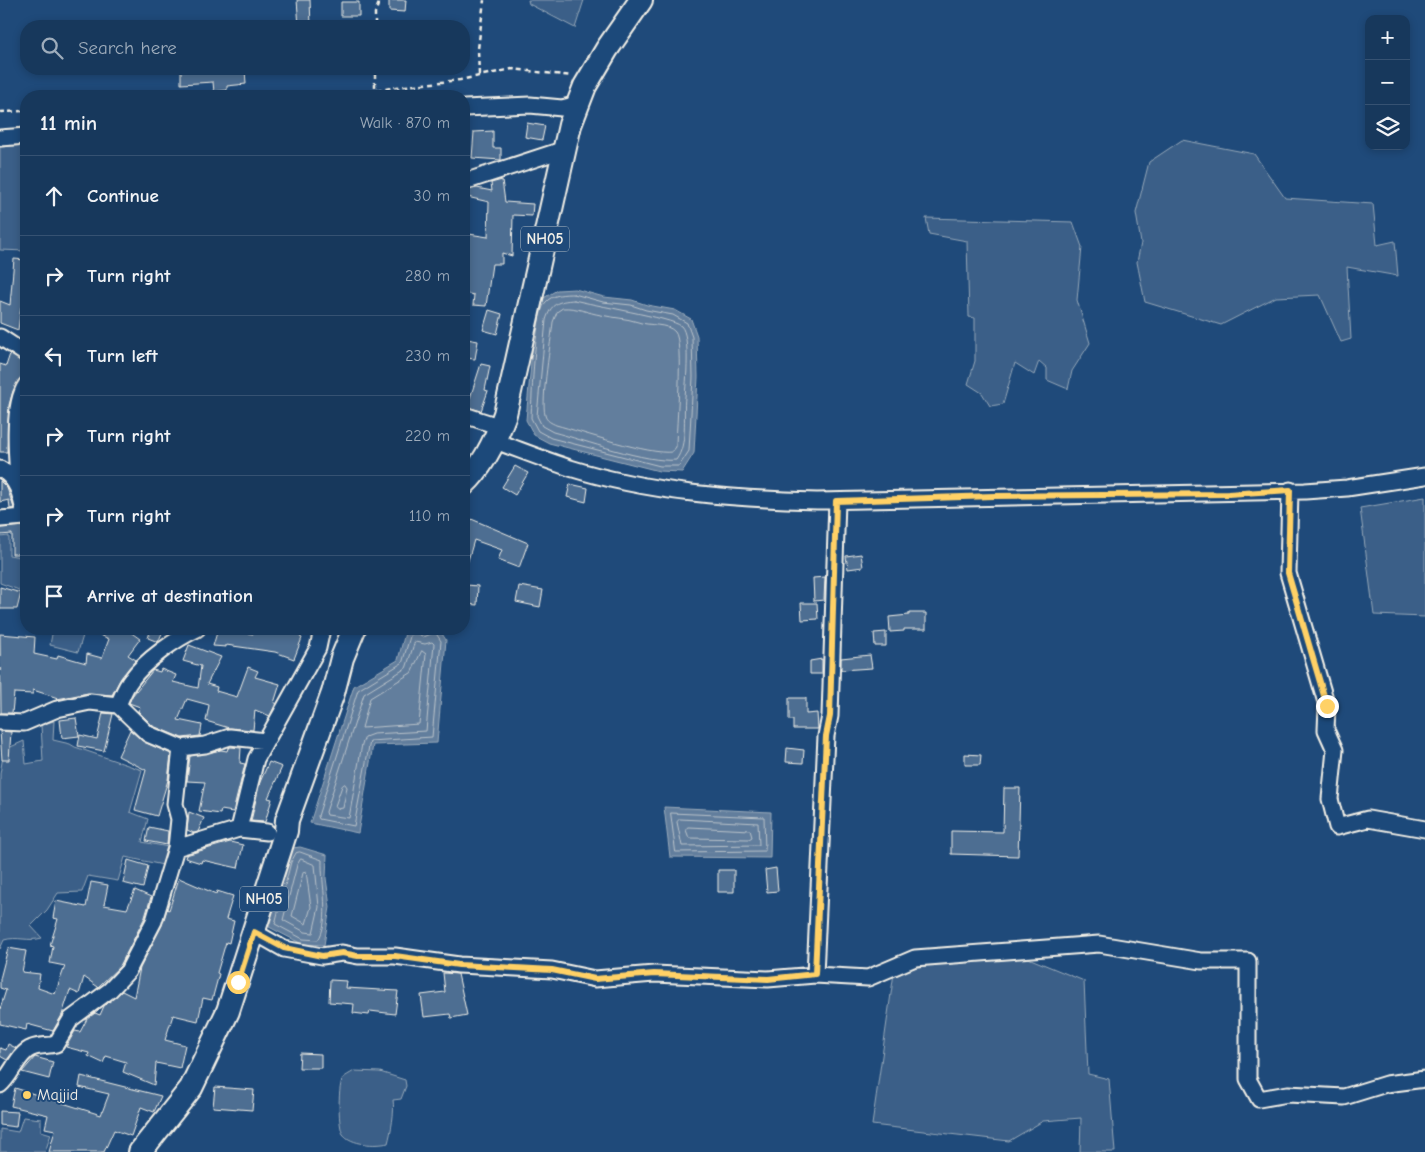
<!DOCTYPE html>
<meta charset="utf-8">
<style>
:root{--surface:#17385c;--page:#244365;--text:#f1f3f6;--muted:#9eacbb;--line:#365272}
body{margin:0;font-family:"Comic Neue",sans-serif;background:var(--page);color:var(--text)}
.controls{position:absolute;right:15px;top:15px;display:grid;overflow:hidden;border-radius:10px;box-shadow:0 2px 8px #0003}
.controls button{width:45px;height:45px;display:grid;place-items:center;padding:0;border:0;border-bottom:1px solid var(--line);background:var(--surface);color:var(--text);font:25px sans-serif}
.stop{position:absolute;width:15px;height:15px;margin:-11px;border:4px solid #ffd166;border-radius:50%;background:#fff}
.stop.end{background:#ffd166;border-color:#fff;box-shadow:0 1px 5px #0008}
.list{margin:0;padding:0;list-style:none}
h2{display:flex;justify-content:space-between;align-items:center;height:65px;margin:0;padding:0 20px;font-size:21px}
h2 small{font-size:16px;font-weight:400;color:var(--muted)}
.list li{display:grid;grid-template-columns:32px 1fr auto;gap:15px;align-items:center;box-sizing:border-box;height:80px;padding:0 20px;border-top:1px solid var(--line)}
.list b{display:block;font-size:19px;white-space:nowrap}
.list em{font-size:16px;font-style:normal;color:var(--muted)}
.icon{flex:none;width:28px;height:28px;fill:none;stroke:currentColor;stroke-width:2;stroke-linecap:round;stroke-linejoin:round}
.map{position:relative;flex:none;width:1425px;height:1152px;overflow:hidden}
.search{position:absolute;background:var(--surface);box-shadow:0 2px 8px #0003;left:20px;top:20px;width:450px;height:55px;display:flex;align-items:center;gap:12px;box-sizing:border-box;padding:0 18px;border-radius:20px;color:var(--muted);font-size:19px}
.panel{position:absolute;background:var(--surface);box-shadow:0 2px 8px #0003;left:20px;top:90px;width:450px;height:545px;border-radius:20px}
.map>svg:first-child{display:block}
</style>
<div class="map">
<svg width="1425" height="1152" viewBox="0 0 1425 1152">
<rect width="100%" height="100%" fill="#1f4a7a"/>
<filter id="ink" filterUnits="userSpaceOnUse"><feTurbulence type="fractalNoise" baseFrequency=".02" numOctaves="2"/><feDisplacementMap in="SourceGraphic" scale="10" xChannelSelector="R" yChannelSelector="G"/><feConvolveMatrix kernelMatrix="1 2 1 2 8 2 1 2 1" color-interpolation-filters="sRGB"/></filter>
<g filter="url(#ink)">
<!-- green -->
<path fill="#3a5f88" stroke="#97a8b8" d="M 528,0 L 584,0 L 575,28 L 529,4 Z
M 1182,140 L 1254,154 L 1285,198 L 1373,204 L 1377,245 L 1395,241 L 1398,276 L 1347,267 L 1351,339 L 1341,342 L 1320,295 L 1276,297 L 1221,325 L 1145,302 L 1137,262 L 1141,243 L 1136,213 L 1149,162 Z
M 26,145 L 26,251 L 0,250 L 0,147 Z
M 926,218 L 1073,222 L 1082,247 L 1077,300 L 1090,343 L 1072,371 L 1068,389 L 1047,380 L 1047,368 L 1039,361 L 1034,375 L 1015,363 L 1003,404 L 990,406 L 982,393 L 968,384 L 975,361 L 975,318 L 969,317 L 967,241 L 929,234 Z
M 1425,497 L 1425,617 L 1374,615 L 1360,508 Z
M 9,536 L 9,555 L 26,558 L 26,584 L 19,590 L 0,583 L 0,537 Z
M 53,629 L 85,629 L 78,652 L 50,645 Z
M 54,721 L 53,740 L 70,744 L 75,747 L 142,770 L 130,812 L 148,819 L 142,842 L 168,847 L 163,865 L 125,857 L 118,881 L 88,876 L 82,892 L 58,893 L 47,910 L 31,926 L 42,938 C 29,942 17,936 4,940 L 0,949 L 0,774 L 4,750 L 24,741 L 26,764 L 43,761 L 41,725 Z
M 1021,955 L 1084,981 L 1088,1074 L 1109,1079 L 1115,1152 L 1080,1152 L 1081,1118 L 1043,1121 L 1009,1141 L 872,1125 L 894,973 L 962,956 Z
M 354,1071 L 380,1072 L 405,1080 L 406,1086 L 401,1099 L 393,1100 C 395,1111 391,1132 388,1143 C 376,1146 351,1145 343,1134 C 338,1127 338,1089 342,1080 C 344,1076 350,1074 354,1071 Z
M 23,1117 L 41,1119 L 41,1131 L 51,1134 L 45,1152 L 0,1152 L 0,1129 L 18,1132 Z"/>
<!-- water -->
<path fill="#627e9d" stroke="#9cacbb" d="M 575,289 L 604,297 L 632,300 L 647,305 L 675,310 L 691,319 L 697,336 L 698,377 L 694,453 L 682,472 L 659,471 L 549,443 L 534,435 L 526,420 L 535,317 L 542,299 L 557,290 Z
M 406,629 L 424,632 L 431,629 L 439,629 L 446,640 L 437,743 L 373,745 L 358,833 L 310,823 L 354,686 L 398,660 Z
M 664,807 L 771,812 L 770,858 L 670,857 Z
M 300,847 L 327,855 L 326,878 L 330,907 L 324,945 L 302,944 L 269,927 L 287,860 L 293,848 Z"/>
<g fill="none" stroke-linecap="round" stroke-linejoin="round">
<!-- shore -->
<path stroke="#bac3ca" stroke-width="1" d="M 574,294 L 603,302 L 631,305 L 646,310 L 673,315 L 687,323 L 692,337 L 693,377 L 689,451 L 679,466 L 660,466 L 551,438 L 538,431 L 531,418 C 532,396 534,318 545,303 C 552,294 565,294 574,294 Z
M 574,300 C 592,305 672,318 681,326 C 691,336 686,383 685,397 C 683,417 688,444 676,460 C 646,463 584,440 553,432 L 542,426 L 537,416 L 546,320 C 551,304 557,301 574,300 Z
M 563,308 C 577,307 588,313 601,315 C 614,318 626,318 638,322 C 648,326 668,323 675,332 C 684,342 676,428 676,447 L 672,452 C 649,455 582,432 556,425 C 552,423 546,421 545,415 C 541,398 551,342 553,322 L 557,312 Z
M 412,631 L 424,637 L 435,632 L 441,641 L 432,737 L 370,741 L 354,826 L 319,819 L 318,816 L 358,690 L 402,663 Z
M 415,642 L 425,644 L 432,642 L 434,644 L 426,731 L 373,734 L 365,737 L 362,744 L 349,818 L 327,815 L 326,812 L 364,694 L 406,668 Z
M 422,651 L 426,654 L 419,724 L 362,728 L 370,698 L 411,673 Z
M 345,784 L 347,787 L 343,808 L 337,809 L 335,806 L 342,786 Z
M 671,813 L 764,817 L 765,851 L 676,852 Z
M 680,819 L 758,823 L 759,845 L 682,846 L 677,822 Z
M 688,827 L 750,830 L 752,837 L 749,839 L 689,838 L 686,830 Z
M 300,852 L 322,860 C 321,883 331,921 318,940 L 303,939 L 275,924 L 291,862 L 296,853 Z
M 301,859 L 315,865 L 319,907 L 313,933 L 305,932 L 283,920 L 297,865 Z
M 306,871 L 311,907 L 306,924 L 292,916 L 303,873 Z"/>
</g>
<!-- building -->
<path fill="#4d6e92" stroke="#f4f1e8" d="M 297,0 L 310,0 L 311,26 L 299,26 Z
M 389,0 L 406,0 L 405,12 L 389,11 Z
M 341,2 L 359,2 L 359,16 L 341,16 Z
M 181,69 L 245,69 L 246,84 L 227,86 L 227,90 L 214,92 L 213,82 L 181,84 Z
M 527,123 L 545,126 L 542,140 L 525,137 Z
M 493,131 L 493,148 L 501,148 L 501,160 L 472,158 L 474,132 Z
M 502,180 L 505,202 L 533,204 L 532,216 L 513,215 L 512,256 L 502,253 L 502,264 L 492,264 L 486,306 L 473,305 L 474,295 L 464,293 L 464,263 L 469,234 L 488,237 L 489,202 L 467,197 L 468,190 L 477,188 L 492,191 L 491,183 Z
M 14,259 L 26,260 L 26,308 L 21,307 L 18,330 L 0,323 L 0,301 L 10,305 Z
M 489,310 L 502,314 L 497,334 L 483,330 Z
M 467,339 L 478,341 L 475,359 L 464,358 Z
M 10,354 L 26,363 L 26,366 L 22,377 L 13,391 L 9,405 L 7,452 L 0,452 L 0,364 L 6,366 Z
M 481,364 L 490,366 L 485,390 L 488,391 L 481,411 L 464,406 L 464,395 L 470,398 Z
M 515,466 L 528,473 L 515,495 L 502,487 Z
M 0,481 L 7,488 L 14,508 L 10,509 L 9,500 L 0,502 Z
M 570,484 L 588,488 L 586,502 L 567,497 Z
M 469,518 L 528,543 L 519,568 L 498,560 L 502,550 L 474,540 L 467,564 L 464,563 L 464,533 Z
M 26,526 L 26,554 L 12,554 L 12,534 L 0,535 L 0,528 Z
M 861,554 L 863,567 L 848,569 L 846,556 Z
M 825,577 L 824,600 L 814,601 L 813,578 Z
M 466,585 L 478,586 L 477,605 L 465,604 Z
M 519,586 L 543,590 L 540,607 L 516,602 Z
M 0,587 L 21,593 L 17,609 L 0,609 Z
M 801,603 L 817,603 L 818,619 L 802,620 Z
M 909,613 L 926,613 L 926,629 L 904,629 L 904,631 L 890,632 L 889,617 L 909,615 Z
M 87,629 L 126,629 L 140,639 L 128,655 L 136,660 L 121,678 L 112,695 L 88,693 L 57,699 L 58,698 L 33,690 L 33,694 L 14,693 L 12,713 L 1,713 L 0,634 L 35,637 L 34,654 L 57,659 L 58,655 L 86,663 L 87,654 L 102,658 L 109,639 Z
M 151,629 L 164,629 L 158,642 L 148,638 Z
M 218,629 L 230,629 L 230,631 L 253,634 L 253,629 L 302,629 L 300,637 L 302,638 L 294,659 L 275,652 L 226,645 L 226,647 L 213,646 Z
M 886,632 L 886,646 L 875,646 L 874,633 Z
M 189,645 L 221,657 L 207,684 L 217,687 L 216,691 L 237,697 L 248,667 L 258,671 L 255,677 L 280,684 L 274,703 L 276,703 L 270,716 L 255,710 L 253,730 L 229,728 L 206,721 L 209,705 L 187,699 L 178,720 L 202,725 L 200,736 L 182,738 L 153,726 L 138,711 L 140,707 L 129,703 L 132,696 L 153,670 L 160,672 L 161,669 L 176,675 L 173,682 L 198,688 L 201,666 L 183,661 Z
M 870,655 L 872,668 L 841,670 L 841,658 Z
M 822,659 L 822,674 L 810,674 L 810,661 Z
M 789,698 L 806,698 L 806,714 L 817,713 L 818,729 L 793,729 L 793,720 L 789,720 Z
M 103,713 L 113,714 L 104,751 L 78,746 L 80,735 L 97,739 Z
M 76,718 L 79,736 L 62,738 L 60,720 Z
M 130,730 L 144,742 L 171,754 L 168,780 L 157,816 L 135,810 L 146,770 L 118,756 Z
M 0,731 L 11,732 L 9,760 L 2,760 Z
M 231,747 L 241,748 L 240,763 L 245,764 L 233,812 L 221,810 L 220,814 L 199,811 L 205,782 L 187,781 L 190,756 L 221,750 L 227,751 L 228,748 Z
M 787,748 L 804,750 L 803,763 L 786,762 Z
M 965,754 L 981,755 L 980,765 L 965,765 Z
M 269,762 L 282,767 L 268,798 L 272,799 L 265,822 L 251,821 L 260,782 Z
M 1004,788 L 1020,788 L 1018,856 L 951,854 L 951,831 L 1003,832 Z
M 189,812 L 204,818 L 198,832 L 194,833 L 187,830 Z
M 149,827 L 168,831 L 167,845 L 146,841 Z
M 230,842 L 243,845 L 238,868 L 202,860 L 201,863 L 185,858 L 186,855 Z
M 128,860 L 148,866 L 143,888 L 123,883 Z
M 776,868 L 778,891 L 767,892 L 765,870 Z
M 718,870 L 734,870 L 734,892 L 718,892 Z
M 179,878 L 216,894 L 217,891 L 233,896 L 226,919 L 234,921 L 229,943 L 226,942 L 217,973 L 219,974 L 212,1000 L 203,998 L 198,1021 L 173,1015 L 165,1040 L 185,1045 L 180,1068 L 156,1063 L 154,1085 L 123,1072 L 126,1062 L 106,1056 L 103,1063 L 88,1056 L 89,1053 L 66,1047 L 75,1031 L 80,1032 L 87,1019 L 95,1013 L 100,1015 L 104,1006 L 122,991 L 134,997 L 140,968 L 162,925 L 167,909 L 169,910 Z
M 91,882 L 108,885 L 104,905 L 127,909 L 135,890 L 151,897 L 145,917 L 120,966 L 98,987 L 84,977 L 79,994 L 70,990 L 62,1015 L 53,1031 L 27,1024 L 26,1030 L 0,1024 L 0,1009 L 6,990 L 0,988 L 0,979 L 8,948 L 26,951 L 22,972 L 40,974 L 38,988 L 55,994 L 65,966 L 50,963 L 53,946 L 50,945 L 58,919 L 53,918 L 56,901 L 86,907 Z
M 443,973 L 458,974 L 467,1015 L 451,1018 L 450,1014 L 424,1017 L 421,995 L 445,992 Z
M 330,980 L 347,981 L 346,988 L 398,991 L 395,1014 L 370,1011 L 369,1015 L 353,1013 L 354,1004 L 329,1002 Z
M 8,1044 L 16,1048 L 7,1060 L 0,1056 L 0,1048 L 6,1050 Z
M 300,1053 L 321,1054 L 321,1068 L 299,1068 Z
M 35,1057 L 53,1062 L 49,1079 L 22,1072 Z
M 81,1076 L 161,1096 L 154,1112 L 141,1107 L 131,1136 L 114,1130 L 104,1152 L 49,1152 L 55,1130 L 45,1128 L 48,1115 L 11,1106 L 15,1088 L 101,1115 L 109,1094 L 79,1087 Z
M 215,1087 L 254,1090 L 252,1110 L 213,1107 Z
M 0,1111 L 18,1112 L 16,1127 L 0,1125 Z"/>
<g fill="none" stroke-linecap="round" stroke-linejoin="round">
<defs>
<path id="street" d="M 464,108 L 530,105 L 562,108 L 578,104
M 0,138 L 26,136
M 464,182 L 565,149
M 0,337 L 26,354
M 464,415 L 501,427
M 495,441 C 520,450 545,460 570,468 C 650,493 735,499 817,501 L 1305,491 L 1347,488 L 1425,476
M 0,469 C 19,479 21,497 25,517 L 26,516
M 19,490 C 17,463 11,407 26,385
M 1290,490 L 1288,573 L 1327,706 L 1326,730 L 1335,750 L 1330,799 L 1337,827 L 1368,819 L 1425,829
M 0,519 L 25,517
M 118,705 C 122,697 125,687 131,680 C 145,660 176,639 197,629
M 0,722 L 24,723 L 57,709 L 90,702 L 118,705 L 148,734 L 181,748 L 205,745 L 230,737 L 266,741
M 267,832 L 239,829 L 256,759 L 318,648 L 322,629
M 176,848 L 179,819 L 175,804 L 181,748
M 254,932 L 284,949 L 322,956 L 342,953 L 358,956 L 395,956 L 459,965 L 552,970 L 595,979 L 654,974 L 768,979 L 815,975 L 868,978 L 915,958 L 1099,944 L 1201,961 L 1248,961 L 1248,1079 L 1259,1099 L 1288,1094 L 1344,1097 L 1386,1084 L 1425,1079
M 815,975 L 826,736 L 830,716 L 837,501
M 0,1085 C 12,1075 18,1053 32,1048 C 39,1045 48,1046 56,1044 L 71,1019 L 110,990 L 128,971 L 154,921 L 176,848 L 239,829"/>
<path id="primary" d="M 464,484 C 484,466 496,439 505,414 L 570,125 L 585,86 L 607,49 L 641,0
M 140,1152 L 191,1088 L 228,1011 L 286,831 L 287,820 L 333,693 L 342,658 L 354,629"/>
</defs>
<!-- street casing -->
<use href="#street" stroke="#f4f1e8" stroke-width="19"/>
<!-- primary casing -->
<use href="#primary" stroke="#f4f1e8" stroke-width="26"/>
<!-- path -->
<path stroke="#f4f1e8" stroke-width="2.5" stroke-dasharray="5 4" stroke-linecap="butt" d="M 375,26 L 375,13 L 380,0
M 479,75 L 478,49 L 484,0
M 341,96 L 397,87 L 460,80 L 512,69 L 572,76
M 375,96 L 375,69
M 0,112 L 26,111"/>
<!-- street -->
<use href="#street" stroke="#1f4a7a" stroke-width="15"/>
<!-- primary -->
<use href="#primary" stroke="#1f4a7a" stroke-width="22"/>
</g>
</g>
<g fill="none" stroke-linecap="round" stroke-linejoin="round" filter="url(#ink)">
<!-- route -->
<path stroke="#ffd166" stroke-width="6" d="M 238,982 L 254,932 L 284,948 L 322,956 L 342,953 L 358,956 L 395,956 L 459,965 L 552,970 L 595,979 L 654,974 L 768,979 L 815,974 L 826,736 L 830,716 L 836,501 L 994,496 L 1228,494 L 1290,490 L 1288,573 L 1327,706"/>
</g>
<!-- markers -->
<circle fill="#ffd166" stroke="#1f4a7a" stroke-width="2" cx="27" cy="1095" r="5"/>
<g text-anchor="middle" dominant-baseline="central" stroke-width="4" stroke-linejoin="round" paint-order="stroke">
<!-- shield labels -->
<g fill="#1f4a7a" stroke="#b4bfc7" stroke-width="1">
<rect x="521" y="226.5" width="48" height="25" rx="4"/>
<rect x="240" y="886.5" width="48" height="25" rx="4"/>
</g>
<g font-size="15" font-weight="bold" fill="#f4f1e8">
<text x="545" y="239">NH05</text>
<text x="264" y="899">NH05</text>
</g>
<!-- poi labels -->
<g font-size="16" fill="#f4f1e8" stroke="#1f4a7a" text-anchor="start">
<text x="37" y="1095">Majjid</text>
</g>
</g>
</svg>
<div class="controls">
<button>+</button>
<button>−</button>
<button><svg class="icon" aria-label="layers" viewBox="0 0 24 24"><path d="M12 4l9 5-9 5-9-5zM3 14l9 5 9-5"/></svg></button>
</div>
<div class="stop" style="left:238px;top:982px"></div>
<div class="stop end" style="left:1327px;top:706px"></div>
<div class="search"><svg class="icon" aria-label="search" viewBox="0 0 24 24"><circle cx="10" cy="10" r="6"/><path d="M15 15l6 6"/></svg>Search here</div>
<section class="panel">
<h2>11 min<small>Walk · 870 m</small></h2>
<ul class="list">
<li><svg class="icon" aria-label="ahead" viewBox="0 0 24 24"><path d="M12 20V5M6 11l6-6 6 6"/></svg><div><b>Continue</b></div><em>30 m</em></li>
<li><svg class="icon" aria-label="right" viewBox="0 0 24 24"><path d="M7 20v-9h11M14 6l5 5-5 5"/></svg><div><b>Turn right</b></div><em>280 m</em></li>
<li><svg class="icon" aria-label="left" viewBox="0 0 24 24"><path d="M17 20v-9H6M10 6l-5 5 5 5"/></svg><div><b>Turn left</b></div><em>230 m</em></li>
<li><svg class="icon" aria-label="right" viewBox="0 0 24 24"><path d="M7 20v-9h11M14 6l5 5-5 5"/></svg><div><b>Turn right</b></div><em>220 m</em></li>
<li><svg class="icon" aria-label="right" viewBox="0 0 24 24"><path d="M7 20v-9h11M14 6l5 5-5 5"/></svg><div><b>Turn right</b></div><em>110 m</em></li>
<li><svg class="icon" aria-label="arrive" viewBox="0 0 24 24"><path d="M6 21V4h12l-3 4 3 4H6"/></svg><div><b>Arrive at destination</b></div></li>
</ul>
</section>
</div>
